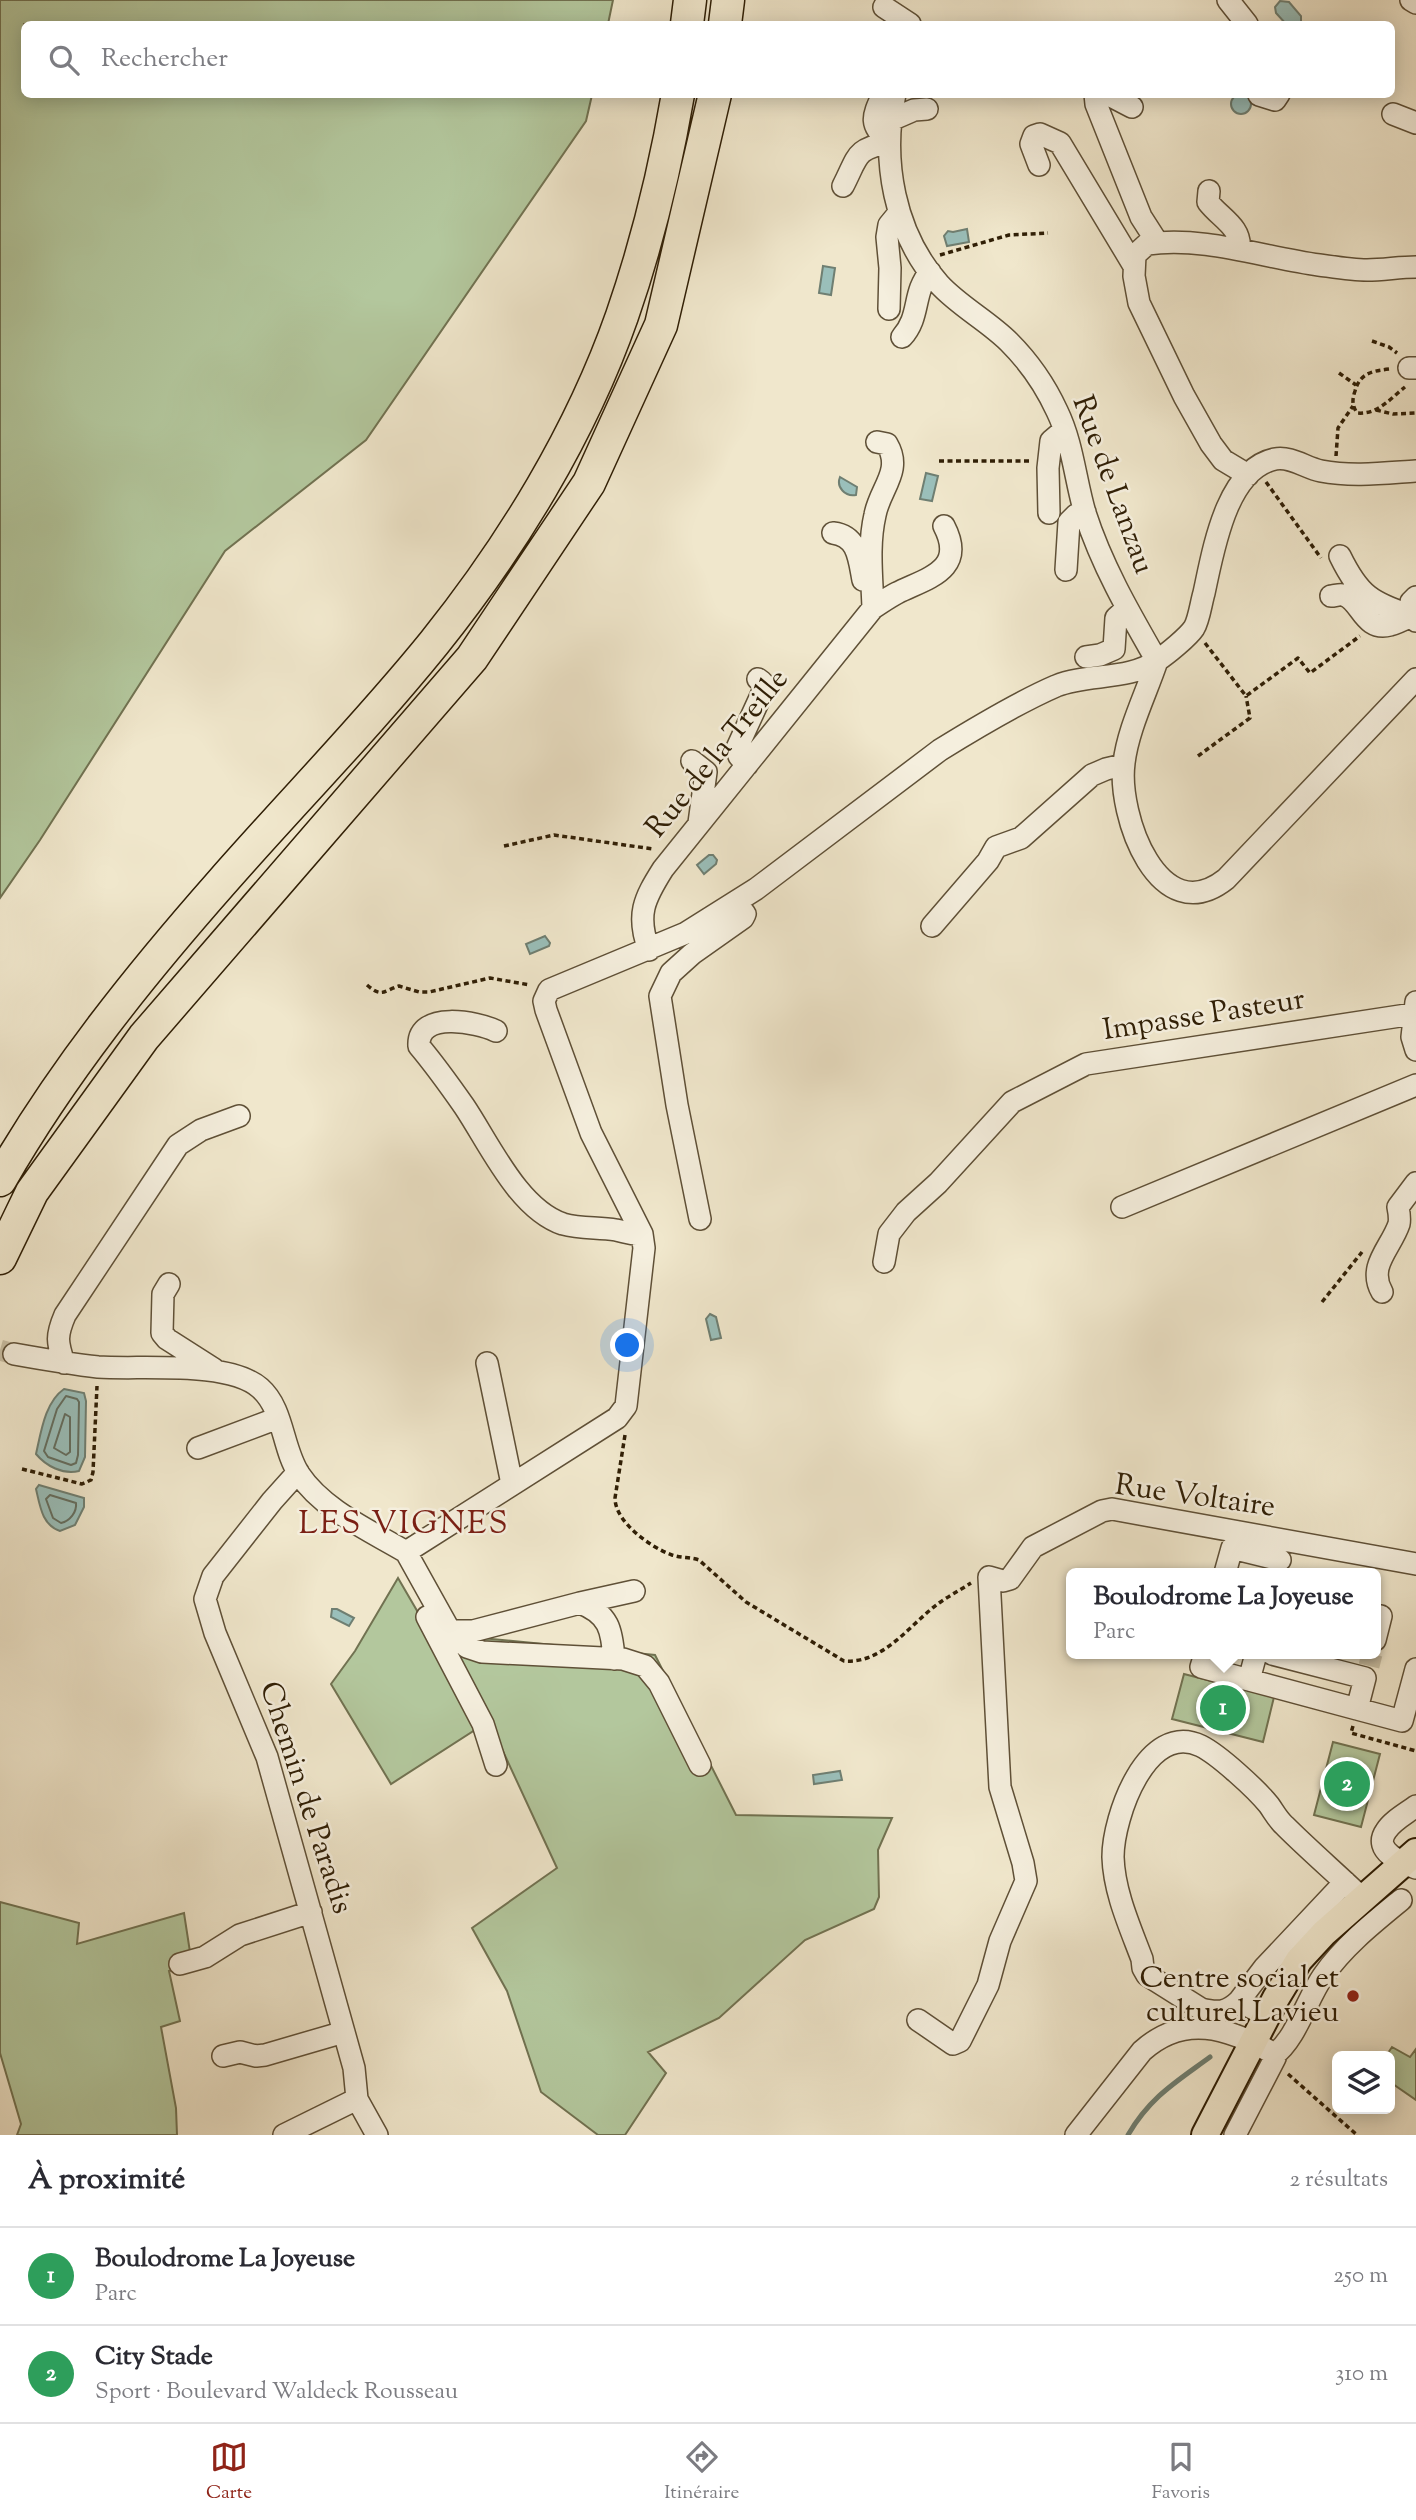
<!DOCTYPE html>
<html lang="fr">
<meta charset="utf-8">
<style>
:root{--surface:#fff;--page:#f7f7f7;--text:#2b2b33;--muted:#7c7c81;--line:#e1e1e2;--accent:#8f2418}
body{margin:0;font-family:"Sorts Mill Goudy",serif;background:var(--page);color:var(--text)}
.controls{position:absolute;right:21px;bottom:21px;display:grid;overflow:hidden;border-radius:10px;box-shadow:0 4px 18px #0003}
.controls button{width:63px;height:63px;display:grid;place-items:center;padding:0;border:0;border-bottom:2px solid var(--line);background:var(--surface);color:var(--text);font:35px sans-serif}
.you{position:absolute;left:628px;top:1346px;width:24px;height:24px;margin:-18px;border:5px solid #fff;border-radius:50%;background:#1a73e8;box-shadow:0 0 0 10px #1a73e833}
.badge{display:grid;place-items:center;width:46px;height:46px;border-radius:50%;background:var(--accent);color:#fff;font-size:23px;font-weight:700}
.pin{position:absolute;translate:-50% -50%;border:4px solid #fff;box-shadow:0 2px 7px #0006}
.popup{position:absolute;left:1066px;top:1568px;width:315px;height:91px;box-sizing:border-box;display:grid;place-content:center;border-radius:10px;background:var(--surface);filter:drop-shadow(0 2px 5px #0005);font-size:23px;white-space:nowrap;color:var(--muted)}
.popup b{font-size:26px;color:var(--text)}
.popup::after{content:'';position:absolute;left:50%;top:100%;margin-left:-14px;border:14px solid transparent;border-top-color:var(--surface)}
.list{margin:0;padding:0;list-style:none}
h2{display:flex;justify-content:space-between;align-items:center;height:91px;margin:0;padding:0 28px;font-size:30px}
h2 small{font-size:23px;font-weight:400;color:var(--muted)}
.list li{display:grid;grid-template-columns:46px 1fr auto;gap:21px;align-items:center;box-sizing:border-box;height:98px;padding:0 28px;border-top:2px solid var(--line)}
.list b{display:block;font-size:26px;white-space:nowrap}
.list p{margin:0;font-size:23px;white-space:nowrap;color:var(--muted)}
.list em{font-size:23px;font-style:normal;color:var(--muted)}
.icon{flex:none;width:38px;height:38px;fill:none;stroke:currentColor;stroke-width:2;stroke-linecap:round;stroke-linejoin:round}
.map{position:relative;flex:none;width:1416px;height:2135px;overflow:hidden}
.search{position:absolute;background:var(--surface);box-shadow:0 4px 18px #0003;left:21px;right:21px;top:21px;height:77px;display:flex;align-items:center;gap:18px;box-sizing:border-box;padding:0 24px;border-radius:10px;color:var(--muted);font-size:26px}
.sheet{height:287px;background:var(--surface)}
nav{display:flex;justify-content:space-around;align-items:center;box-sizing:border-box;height:98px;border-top:2px solid var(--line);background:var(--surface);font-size:19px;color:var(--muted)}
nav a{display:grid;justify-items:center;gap:4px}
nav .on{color:var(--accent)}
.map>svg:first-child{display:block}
</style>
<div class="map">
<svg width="1416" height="2135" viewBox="0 0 1416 2135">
<rect width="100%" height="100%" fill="#f0e7cc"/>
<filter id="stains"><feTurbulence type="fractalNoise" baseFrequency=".00286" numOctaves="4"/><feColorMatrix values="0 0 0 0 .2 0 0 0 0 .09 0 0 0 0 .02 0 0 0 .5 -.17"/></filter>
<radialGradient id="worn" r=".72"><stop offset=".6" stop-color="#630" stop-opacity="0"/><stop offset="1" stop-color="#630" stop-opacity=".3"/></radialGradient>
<!-- green -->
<path fill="#b3c79d" stroke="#717251" stroke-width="2" d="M 0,0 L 613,0 L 608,24 L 24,24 L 24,94 L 592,95 L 586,121 L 366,440 L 225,551 L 40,840 L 0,898 Z
M 398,1578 L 430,1633 L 655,1655 L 736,1815 L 892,1818 L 878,1850 L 879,1897 L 874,1909 L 805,1940 L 719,2018 L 648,2052 L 666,2073 L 625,2135 L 598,2135 L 541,2092 L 507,1991 L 472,1928 L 557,1868 L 489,1721 L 391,1784 L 331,1684 L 355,1651 Z
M 1184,1674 L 1274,1697 L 1263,1742 L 1172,1719 Z
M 1333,1742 L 1380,1754 L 1361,1827 L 1314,1815 Z
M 0,1902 L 79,1923 L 77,1944 L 184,1913 L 192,1965 L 169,1971 L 180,2021 L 161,2027 L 176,2108 L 177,2135 L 17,2135 L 21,2124 L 0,2053 Z
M 1392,2047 L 1410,2057 L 1416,2049 L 1416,2100 L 1390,2082 L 1390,2056 L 1386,2056 Z"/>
<!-- water -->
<path fill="#9abfba" stroke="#6f7f72" stroke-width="2" d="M 1280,1 L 1289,2 L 1301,16 L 1301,24 L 1286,24 L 1276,13 L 1275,7 Z
M1231 104a10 10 0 1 1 20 0a10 10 0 1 1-20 0Z
M 967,229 L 969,242 L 947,246 L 944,236 L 948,231 L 953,232 Z
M 823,266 L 835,268 L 831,295 L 819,293 Z
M 926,473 L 938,476 L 932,501 L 920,499 Z
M 840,477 L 857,487 L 856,495 C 845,497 836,487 840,477 Z
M 709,855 L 713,855 L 717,860 L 716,864 L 704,874 L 697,865 Z
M 545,936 L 550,943 L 549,946 L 530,954 L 526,944 Z
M 710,1314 L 716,1317 L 721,1338 L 711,1340 L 706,1319 Z
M 64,1389 L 84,1393 L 86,1401 L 85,1457 L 79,1471 C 63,1475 46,1466 36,1454 C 41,1432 45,1402 64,1389 Z
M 39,1485 L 84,1498 L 84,1507 L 75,1525 L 60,1531 C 42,1525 40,1506 36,1489 Z
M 332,1609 L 337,1609 L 354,1618 L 349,1626 L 331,1617 Z
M 840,1771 L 842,1780 L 814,1784 L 813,1775 Z"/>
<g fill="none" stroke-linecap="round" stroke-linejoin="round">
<!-- shore -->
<path stroke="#646e60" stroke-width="2" d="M 66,1396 L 77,1399 L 79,1402 L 78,1455 L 76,1463 L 71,1465 L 48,1457 L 44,1451 L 57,1409 Z
M 65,1414 L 70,1417 L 70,1452 L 66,1455 L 54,1448 Z
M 50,1495 L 76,1503 C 77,1512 70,1521 61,1523 L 53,1518 L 46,1499 Z"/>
<!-- stream -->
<path stroke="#6f7f72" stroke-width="5" d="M 1128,2135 C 1150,2097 1176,2082 1210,2057"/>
<!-- minor-tunnel -->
<path stroke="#c9bfa4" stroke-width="21" stroke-dasharray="21 10" stroke-linecap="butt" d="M 0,1350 L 14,1354
M 1369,1666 L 1372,1654"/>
<defs>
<path id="minor" d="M 1228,0 L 1247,24
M 1411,0 L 1416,3
M 884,7 L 910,24
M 883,94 C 872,118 869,124 889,142
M 895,94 C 881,160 894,233 939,284 C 959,306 988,321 1009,342 C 1029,362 1045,385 1057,411 C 1073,444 1075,479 1085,513 C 1102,566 1130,614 1157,661 C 1146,694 1128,729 1124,763 C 1117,815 1159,932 1226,879 L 1416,679
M 1095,94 L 1096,104 L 1141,217 L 1157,242
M 1107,94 L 1132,107
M 1259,95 L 1275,100 L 1279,94
M 1393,114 L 1416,123
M 891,120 L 914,110 L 927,109
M 1039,165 L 1031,144 L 1034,136 L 1040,134 L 1060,143 L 1134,266
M 843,186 C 859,155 854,150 889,142
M 1209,191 L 1208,202 C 1220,218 1242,227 1239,249
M 889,309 L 890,268 L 887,237 L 889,225 L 898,214
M 902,337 C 921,316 912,293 930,272
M 1409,368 L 1416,368
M 1248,475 L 1223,460 L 1211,444 L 1184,396 L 1139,303 L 1134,276 L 1135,255 L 1147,244 C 1205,236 1261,257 1319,265 C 1334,267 1352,270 1367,270 C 1384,270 1399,267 1416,267
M 1049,513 L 1048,468 L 1051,441 L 1064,430
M 833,533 C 858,536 859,559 863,580
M 1340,556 C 1360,597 1371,601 1411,616
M 1066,570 L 1069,522 L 1076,515 L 1085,512
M 1331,596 C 1335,596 1339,594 1343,595 C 1361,599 1363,632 1390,625 C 1397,623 1405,619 1411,616
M 1416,597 L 1411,602 L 1411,616 L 1416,621
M 873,608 C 872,578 868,545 875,515 C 880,488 903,471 887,444 L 877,442
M 1086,657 L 1100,655 L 1114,649 L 1116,618 L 1126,609
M 692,761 L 706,772 L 699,823
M 747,765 L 739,756 L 737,748 L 764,689 L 762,682 L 758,679
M 932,926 L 988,861 L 996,847 L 1021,838 L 1092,775 L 1106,769 L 1123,765
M 649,950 C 636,915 644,899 663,869 L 873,608 C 881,603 889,597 897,593 C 927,578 967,570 944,526
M 1416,1002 L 1412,1037 L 1416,1050
M 496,1031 C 478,1022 417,1010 419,1046 C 435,1065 450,1086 464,1106 C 489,1143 518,1209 563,1224 C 581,1229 598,1227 616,1230 C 626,1232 631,1235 642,1234
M 1122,1207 L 1416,1085
M 700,1219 L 677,1105 L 660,996 L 671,973 L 692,954 L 743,918 L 745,914 L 736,902
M 884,1262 L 889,1234 L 906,1212 L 938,1183 L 1012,1102 L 1086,1064 L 1413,1014
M 169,1284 L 163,1294 L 162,1333 L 167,1339 L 214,1369
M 1382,1292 C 1367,1266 1391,1248 1399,1224 C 1400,1219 1399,1212 1398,1207 L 1416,1183
M 14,1354 C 42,1359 70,1364 98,1367 C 140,1370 228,1360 260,1388 C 284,1409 282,1448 299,1474 C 323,1510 369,1530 406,1552 L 617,1418 L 626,1406 L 644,1248 L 642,1234 L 591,1133 L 546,1010 L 544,1001 L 549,990 L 686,933 L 756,889 L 940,750 C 974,729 1019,702 1056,686 C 1088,673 1129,681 1158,660 C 1167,654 1188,637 1194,628 C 1199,620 1201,603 1204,593 C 1213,552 1226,469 1275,459 C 1291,456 1306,468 1321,471 C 1352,477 1385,473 1416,471
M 64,1363 C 57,1342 56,1336 65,1315 L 178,1145 L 201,1130 L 239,1116
M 487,1363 L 512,1484
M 198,1448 L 278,1418
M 298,1472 L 272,1501 L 213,1576 L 205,1599 L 215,1633 L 267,1757 L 354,2068 L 357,2099 L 377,2135
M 406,1552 L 450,1631 L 467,1647 L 482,1652 L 623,1659 L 645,1666 L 659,1683 L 700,1765
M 1225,1573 L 1232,1548 L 1280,1560
M 580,1603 L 634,1591
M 1375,1615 L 1381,1616 L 1375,1640
M 427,1617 L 483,1724 L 496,1765
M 450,1631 L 473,1631 L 580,1603 C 609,1614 612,1630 614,1659
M 1205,1654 L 1201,1667 L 1249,1680
M 1256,1654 L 1249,1680 L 1357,1709 L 1365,1678 L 1272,1654
M 1357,1709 L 1402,1721 L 1416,1669
M 1416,1806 C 1407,1813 1392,1821 1386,1831 C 1372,1851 1402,1863 1416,1868
M 180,1964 L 205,1957 L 240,1935 L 311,1912
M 1239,2001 L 1264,1968 L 1345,1882
M 1267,2016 L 1239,2001 C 1227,2013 1217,2013 1201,2009 L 1147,1975 L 1143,1968 L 1142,1959 C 1130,1927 1114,1892 1113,1857 C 1113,1817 1147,1720 1201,1746 C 1219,1755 1256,1789 1269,1805 C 1274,1812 1278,1820 1285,1826 C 1310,1851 1337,1874 1363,1899
M 918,2020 L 953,2044 L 960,2041 L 988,1985 L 1000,1941 L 1026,1881 L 1023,1863 L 1000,1787 L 989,1577 L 1003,1581 L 1010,1579 L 1033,1547 L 1102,1511 L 1112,1509 L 1416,1564
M 1274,2055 C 1296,2039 1307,1999 1323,1976 C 1344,1946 1373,1923 1401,1900
M 223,2056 L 240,2052 L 256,2056 L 265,2055 L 344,2032
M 284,2135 L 357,2099
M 1076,2135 L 1142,2051 C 1184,2013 1228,2028 1271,2052 L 1275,2058 L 1235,2135"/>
<path id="major" d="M 1205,2135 L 1276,1998 L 1299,1960 L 1324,1933 L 1416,1852"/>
<path id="highway" d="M 687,24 L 690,0
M 725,24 L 728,0
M 0,1180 C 62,1072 140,975 222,882 C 292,802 367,726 434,643 C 512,546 581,433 622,316 C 647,244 665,170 678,94
M 0,1258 L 32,1192 L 144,1037 L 472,658 L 589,483 L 661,325 L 715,94"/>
</defs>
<!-- minor casing -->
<use href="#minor" stroke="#5f5037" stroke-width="24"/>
<!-- major casing -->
<use href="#major" stroke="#2f1e05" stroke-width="30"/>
<!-- highway casing -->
<use href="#highway" stroke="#2f1e05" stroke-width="35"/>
<!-- path -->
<path stroke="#2f1e05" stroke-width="3.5" stroke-dasharray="5 3.5" stroke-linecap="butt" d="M 940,255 L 1009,235 L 1048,233
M 1372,341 L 1389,347 L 1397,353
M 1389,369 C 1372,371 1360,373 1355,391 C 1352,400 1352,405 1357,413 C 1377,415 1390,399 1405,387
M 1339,373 L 1356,385
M 1376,410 L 1393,414 L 1416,413
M 1336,456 L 1338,428 L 1353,406
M 939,461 L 1029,461
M 1266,482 L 1321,558
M 1205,643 L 1246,696 L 1298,658 L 1310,673 L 1360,636
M 1198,756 L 1250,718 L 1246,696
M 504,846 L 554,835 L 653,849
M 367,985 C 382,998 383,991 399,986 L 419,992 L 429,992 L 490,978 L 530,985
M 1322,1302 L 1362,1252
M 625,1435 L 615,1498 C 615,1522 650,1547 672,1555 C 681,1558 690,1557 699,1560 L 746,1602 L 844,1661 C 884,1664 910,1624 939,1603 C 949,1596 960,1590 971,1583
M 22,1469 L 82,1484 L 91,1480 L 93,1472 L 97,1386
M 1353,1726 L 1351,1733 L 1416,1751
M 1288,2074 L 1357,2135"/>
<!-- minor -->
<use href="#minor" stroke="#f5efde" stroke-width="21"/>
<!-- major -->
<use href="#major" stroke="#f0e7cc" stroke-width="26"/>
<!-- highway -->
<use href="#highway" stroke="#f0e7cc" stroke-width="32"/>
</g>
<!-- markers -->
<circle fill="#8f2418" stroke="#f5efde" stroke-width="2.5" cx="1353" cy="1996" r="7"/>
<g text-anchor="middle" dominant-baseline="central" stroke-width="5" stroke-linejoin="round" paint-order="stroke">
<!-- street labels -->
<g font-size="30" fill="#2f1e05" stroke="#f5efde">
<text transform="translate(1112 485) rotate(70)">Rue de Lanzau</text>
<text transform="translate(718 754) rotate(-51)">Rue de la Treille</text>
<text transform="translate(1204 1016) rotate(-9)">Impasse Pasteur</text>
<text transform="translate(1195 1497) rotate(8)">Rue Voltaire</text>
<text transform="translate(305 1798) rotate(72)">Chemin de Paradis</text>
</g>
<!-- poi labels -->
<g font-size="30" fill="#2f1e05" stroke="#f5efde" text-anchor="end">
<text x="1339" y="1979">Centre social et<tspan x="1339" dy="34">culturel Lavieu</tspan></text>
</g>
<!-- neighbourhood labels -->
<g font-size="32" letter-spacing="2" fill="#7a1f14" stroke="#f5efde">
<text x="404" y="1525">LES VIGNES</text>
</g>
</g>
<rect width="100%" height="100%" filter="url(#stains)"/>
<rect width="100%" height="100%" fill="url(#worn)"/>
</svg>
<div class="controls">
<button><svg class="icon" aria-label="layers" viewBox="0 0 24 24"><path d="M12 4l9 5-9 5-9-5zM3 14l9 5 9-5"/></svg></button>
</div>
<div class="you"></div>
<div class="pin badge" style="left:1223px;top:1708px;background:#2e9e5b">1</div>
<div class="popup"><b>Boulodrome La Joyeuse</b>Parc</div>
<div class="pin badge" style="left:1347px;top:1784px;background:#2e9e5b">2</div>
<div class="search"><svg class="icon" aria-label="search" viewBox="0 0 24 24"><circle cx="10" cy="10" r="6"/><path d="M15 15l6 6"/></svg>Rechercher</div>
</div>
<section class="sheet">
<h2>À proximité<small>2 résultats</small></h2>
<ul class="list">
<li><span class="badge" style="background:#2e9e5b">1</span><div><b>Boulodrome La Joyeuse</b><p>Parc</p></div><em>250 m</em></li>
<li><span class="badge" style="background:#2e9e5b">2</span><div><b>City Stade</b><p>Sport · Boulevard Waldeck Rousseau</p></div><em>310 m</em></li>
</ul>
</section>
<nav>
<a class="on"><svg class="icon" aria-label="map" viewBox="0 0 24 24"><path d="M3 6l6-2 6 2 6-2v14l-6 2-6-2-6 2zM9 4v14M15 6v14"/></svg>Carte</a>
<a><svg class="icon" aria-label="directions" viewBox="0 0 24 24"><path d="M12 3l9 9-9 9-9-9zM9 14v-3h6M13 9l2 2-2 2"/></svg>Itinéraire</a>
<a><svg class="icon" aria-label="saved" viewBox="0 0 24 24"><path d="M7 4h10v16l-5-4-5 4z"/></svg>Favoris</a>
</nav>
